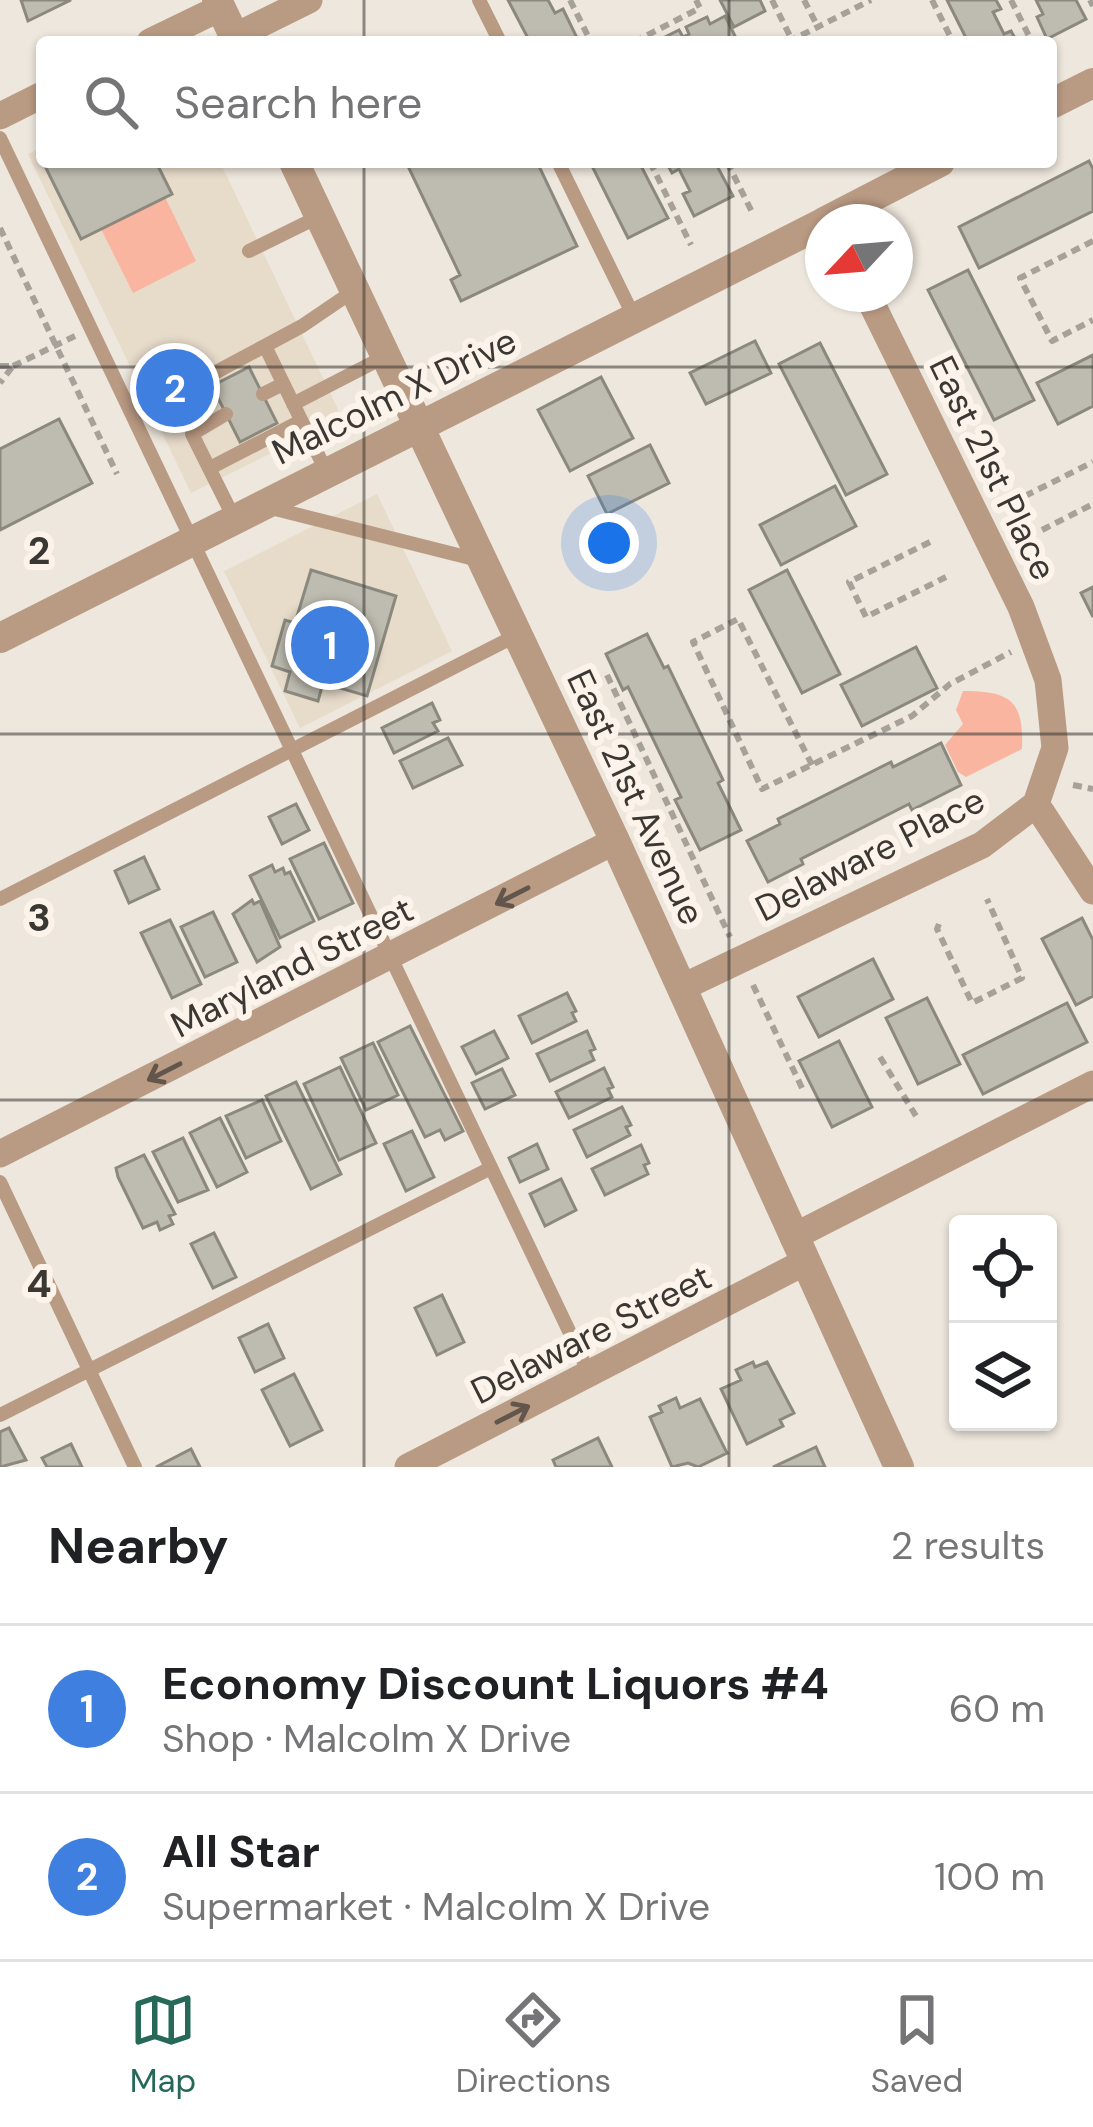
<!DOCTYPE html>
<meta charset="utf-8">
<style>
:root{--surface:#fff;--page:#f2f2f2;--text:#202124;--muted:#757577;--line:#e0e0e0;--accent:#276958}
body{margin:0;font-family:"DM Sans",sans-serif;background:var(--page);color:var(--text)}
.controls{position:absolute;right:36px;bottom:36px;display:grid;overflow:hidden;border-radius:12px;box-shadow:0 3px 9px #0004}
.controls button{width:108px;height:108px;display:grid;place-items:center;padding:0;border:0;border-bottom:3px solid var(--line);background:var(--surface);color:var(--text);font:60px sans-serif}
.compass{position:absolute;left:805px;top:204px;width:108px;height:108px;border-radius:50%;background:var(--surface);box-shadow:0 3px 9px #0004;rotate:244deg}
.you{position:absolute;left:609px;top:543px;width:42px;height:42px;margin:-30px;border:9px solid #fff;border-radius:50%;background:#1a73e8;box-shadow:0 0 0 18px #1a73e833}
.badge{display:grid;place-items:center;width:78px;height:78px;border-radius:50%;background:var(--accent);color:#fff;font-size:39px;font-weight:700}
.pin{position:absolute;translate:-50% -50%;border:6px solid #fff;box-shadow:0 3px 12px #0006}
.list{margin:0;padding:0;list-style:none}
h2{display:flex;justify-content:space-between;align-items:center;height:156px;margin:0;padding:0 48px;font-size:51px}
h2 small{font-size:39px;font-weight:400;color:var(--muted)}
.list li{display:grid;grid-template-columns:78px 1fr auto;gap:36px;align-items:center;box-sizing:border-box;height:168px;padding:0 48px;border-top:3px solid var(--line)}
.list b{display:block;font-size:45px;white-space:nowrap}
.list p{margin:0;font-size:39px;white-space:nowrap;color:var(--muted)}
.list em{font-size:39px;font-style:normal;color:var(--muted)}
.icon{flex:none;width:66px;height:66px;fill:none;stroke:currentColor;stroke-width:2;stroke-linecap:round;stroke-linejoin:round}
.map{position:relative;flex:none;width:1093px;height:1467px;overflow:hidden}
.search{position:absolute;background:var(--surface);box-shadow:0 3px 9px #0004;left:36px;right:36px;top:36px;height:132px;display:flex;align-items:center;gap:30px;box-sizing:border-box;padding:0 42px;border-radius:12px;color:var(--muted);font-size:45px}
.sheet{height:492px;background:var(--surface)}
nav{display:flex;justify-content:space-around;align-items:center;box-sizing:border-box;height:168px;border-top:3px solid var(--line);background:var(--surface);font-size:33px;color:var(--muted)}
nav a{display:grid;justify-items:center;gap:6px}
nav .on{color:var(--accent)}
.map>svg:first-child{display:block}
</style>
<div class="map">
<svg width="1093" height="1467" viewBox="0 0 1093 1467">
<rect width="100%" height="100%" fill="#eee7dd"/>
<!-- built -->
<path fill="#e7dbca" d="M 42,147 L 42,162 L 220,162 L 342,418 L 191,493 L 28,154 Z
M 377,494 L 452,651 L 300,728 L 224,571 Z"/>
<!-- green -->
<path fill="#f9b59f" d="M 165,197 L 196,261 L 133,293 L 101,229 Z
M 963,691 C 1010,691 1024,700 1022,749 L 966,777 L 958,772 L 945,745 L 963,724 L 956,710 Z"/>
<!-- building -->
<path fill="#bebbb0" stroke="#8b897e" stroke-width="3" d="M 21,0 L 71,0 L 28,21 Z
M 508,0 L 548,0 L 555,13 L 563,9 L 579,42 L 530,42 Z
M 720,0 L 760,0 L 765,11 L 734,27 Z
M 947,0 L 996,0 L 1001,9 L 993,12 L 1004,34 L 1011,31 L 1017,42 L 968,42 Z
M 1036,0 L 1076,0 L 1086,19 L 1047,39 L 1037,17 L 1043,14 Z
M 725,16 L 738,42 L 657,41 L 679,30 L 683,37 L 689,34 L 686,27 L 707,17 L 710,24 Z
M 1089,161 L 1093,169 L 1093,211 L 979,268 L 959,227 Z
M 43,162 L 156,162 L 172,194 L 81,239 Z
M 406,162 L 537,162 L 577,246 L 461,301 L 451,280 L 460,275 Z
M 590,162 L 639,162 L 668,218 L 628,238 Z
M 666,162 L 715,162 L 733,196 L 694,216 L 683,194 L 690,191 L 679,169 L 672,173 Z
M 968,270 L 1034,400 L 994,420 L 928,290 Z
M 755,341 L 771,373 L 706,404 L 690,373 Z
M 820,343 L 887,474 L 846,495 L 779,364 Z
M 1093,355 L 1093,406 L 1058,424 L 1037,383 Z
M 156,365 L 201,374 L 193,411 L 148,401 Z
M 249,367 L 277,423 L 240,442 L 212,386 Z
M 601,377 L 633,438 L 570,471 L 538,410 Z
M 59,419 L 92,483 L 0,530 L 0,449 Z
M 650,445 L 669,483 L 607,514 L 588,476 Z
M 835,486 L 856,526 L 781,565 L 760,525 Z
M 311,570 L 396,596 L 367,696 L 323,683 L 318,701 L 285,691 L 290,672 L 272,666 L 285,620 L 295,623 Z
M 787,570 L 840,674 L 802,693 L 749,590 Z
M 1093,587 L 1093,617 L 1081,593 Z
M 647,634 L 664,668 L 668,666 L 723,780 L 718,783 L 741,830 L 700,850 L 675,800 L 681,797 L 628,687 L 623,690 L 606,654 Z
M 916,647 L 937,688 L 862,726 L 841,685 Z
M 432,703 L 440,720 L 433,723 L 438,731 L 394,753 L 382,728 Z
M 448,738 L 462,765 L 413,788 L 400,761 Z
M 941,743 L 961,785 L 912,810 L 909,804 L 801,859 L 803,864 L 768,882 L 747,841 L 780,824 L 778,819 L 891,762 L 893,767 Z
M 296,804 L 309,830 L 282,844 L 269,817 Z
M 324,843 L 353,903 L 319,919 L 290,859 Z
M 144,857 L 159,889 L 129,903 L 115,871 Z
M 272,865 L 275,872 L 283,868 L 285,874 L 290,872 L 314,921 L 280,938 L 250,876 Z
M 252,900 L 254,904 L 260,901 L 280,947 L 257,962 L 233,914 Z
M 213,912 L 237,962 L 205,977 L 181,927 Z
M 1082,918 L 1093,940 L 1093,996 L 1076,1005 L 1042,939 Z
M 170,920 L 201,984 L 172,998 L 141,933 Z
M 873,959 L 893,999 L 819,1037 L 798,997 Z
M 567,993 L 576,1011 L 572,1013 L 576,1021 L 532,1043 L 519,1016 Z
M 927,998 L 960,1064 L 918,1084 L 886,1018 Z
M 1067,1003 L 1087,1042 L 983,1094 L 963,1055 Z
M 410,1026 L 463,1131 L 445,1140 L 440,1130 L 425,1137 L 378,1042 Z
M 494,1031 L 508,1058 L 476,1074 L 462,1047 Z
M 587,1031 L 595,1049 L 590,1051 L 594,1060 L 550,1081 L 537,1054 Z
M 839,1041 L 872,1107 L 832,1127 L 799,1061 Z
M 373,1043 L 398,1095 L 366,1110 L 341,1058 Z
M 340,1067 L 376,1143 L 339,1160 L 304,1084 Z
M 604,1068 L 613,1087 L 608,1089 L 612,1097 L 569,1118 L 556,1092 Z
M 502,1069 L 515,1095 L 485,1109 L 472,1083 Z
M 296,1082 L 341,1174 L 311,1189 L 266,1096 Z
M 262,1100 L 281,1141 L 246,1158 L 226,1116 Z
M 622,1107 L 631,1125 L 626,1127 L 630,1135 L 587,1157 L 574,1130 Z
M 220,1118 L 247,1172 L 217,1187 L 190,1133 Z
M 412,1131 L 434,1177 L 406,1191 L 384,1144 Z
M 183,1138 L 208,1190 L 178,1202 L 153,1152 Z
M 537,1144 L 548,1169 L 520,1182 L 509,1158 Z
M 641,1145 L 649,1163 L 644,1165 L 648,1174 L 605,1195 L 592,1169 Z
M 144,1155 L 175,1214 L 169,1216 L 173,1224 L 160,1230 L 157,1222 L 143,1228 L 118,1177 L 116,1168 Z
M 561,1179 L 576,1210 L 545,1226 L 530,1194 Z
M 214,1233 L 236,1277 L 213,1288 L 191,1244 Z
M 442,1295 L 464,1342 L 437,1355 L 415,1308 Z
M 268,1324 L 284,1358 L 255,1372 L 239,1338 Z
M 753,1362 L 755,1367 L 767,1362 L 794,1413 L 780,1420 L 783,1426 L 747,1444 L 721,1389 L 741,1380 L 736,1370 Z
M 294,1374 L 322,1430 L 290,1446 L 262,1390 Z
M 676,1398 L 680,1408 L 700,1399 L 727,1453 L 698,1467 L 688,1463 L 672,1467 L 650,1417 L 662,1412 L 659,1406 Z
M 9,1428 L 26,1460 L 0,1467 L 0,1432 Z
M 598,1438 L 612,1467 L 556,1467 L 553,1460 Z
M 71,1444 L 82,1467 L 47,1467 L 42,1458 Z
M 816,1447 L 825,1467 L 773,1467 Z
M 191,1449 L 200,1467 L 156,1467 Z"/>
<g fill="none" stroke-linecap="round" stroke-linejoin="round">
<!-- path -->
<path stroke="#a6a199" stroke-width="6" stroke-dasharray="9 6" stroke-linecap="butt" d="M 570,0 L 591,42
M 772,0 L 792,40
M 804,0 L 818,27
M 932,0 L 953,42
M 1011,0 L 1032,42
M 1090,0 L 1093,6
M 634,42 L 700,8 L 696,0
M 788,42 L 871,0
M 650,162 L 691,245
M 727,162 L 753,214
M 0,228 L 117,474
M 1093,241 L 1020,278 L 1052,341 L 1093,320
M 0,366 L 13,366 L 0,383
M 13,366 L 75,336
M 1025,496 L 1093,462
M 1042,530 L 1093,504
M 930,542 L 849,582 L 866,617 L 946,577
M 607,675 L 730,937
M 812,765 L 738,619 L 693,642 L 762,789 L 912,716 L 950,684 L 1011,652
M 1073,785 L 1093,789
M 939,924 L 937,929 L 972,1003 L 1022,978 L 987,899
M 753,985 L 803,1090
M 880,1057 L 916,1116"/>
<!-- service -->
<path stroke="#b99a83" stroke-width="14" d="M 479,0 L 500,42
M 0,138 L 590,1375
M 558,162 L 635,319
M 249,251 L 320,216
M 265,346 L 327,473
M 263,394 L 283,384
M 293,404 L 384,357
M 192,434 L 226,414
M 210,468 L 301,421
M 267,507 L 478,560
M 235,520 L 192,434 L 205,378 L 302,326 L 355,290
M 0,899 L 517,635
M 0,1182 L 135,1467
M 0,1415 L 491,1168"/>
<!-- minor -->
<path stroke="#b99a83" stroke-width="27" d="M 234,37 L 309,0
M 150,42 L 220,8
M 0,116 L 42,95
M 1036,804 L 1093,891
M 681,988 L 982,845 L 1036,804 L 1055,748 L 1048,680 L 1021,607 L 867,294
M 0,1154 L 615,841
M 793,1237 L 1093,1084
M 408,1467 L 805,1262"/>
<!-- tertiary -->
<path stroke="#b99a83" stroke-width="30" d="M 217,0 L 237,42
M 1051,104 L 1093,83
M 294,162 L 615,841 L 899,1467
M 824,222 L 940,162
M 0,638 L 823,223"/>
</g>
<!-- one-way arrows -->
<defs><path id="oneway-shaft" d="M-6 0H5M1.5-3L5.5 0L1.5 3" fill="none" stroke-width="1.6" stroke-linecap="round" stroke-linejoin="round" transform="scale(3)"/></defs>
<g stroke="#61554c">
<use href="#oneway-shaft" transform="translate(512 896) rotate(153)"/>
<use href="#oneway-shaft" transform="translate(164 1072) rotate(153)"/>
<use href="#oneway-shaft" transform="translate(513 1414) rotate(-27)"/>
</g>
<!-- grid -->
<path fill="none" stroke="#3b3834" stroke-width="3" stroke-opacity="0.55" d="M 364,0 L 364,42M 729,0 L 729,42M 364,162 L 364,1467M 729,162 L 729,1467M 0,367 L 1093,367M 0,734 L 1093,734M 0,1100 L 1093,1100"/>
<g text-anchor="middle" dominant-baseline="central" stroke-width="12" stroke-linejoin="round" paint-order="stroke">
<!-- street labels -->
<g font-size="36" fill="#3b3834" stroke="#fcf4ea">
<text transform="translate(394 396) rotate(-26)">Malcolm X Drive</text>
<text transform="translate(993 468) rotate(64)">East 21st Place</text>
<text transform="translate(636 797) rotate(65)">East 21st Avenue</text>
<text transform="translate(870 854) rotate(-27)">Delaware Place</text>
<text transform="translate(292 967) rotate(-27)">Maryland Street</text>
<text transform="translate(591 1334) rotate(-27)">Delaware Street</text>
</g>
</g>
<g font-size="39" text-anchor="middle" font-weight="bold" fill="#3b3834" stroke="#fcf4ea" stroke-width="12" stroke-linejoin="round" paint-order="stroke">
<text x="39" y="564">2</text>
<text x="39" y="931">3</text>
<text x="39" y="1297">4</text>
</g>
</svg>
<div class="controls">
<button><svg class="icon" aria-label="locate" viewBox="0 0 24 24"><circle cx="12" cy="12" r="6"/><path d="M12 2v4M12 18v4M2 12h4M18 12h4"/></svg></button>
<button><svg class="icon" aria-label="layers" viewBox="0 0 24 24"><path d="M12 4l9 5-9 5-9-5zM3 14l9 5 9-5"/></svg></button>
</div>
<svg class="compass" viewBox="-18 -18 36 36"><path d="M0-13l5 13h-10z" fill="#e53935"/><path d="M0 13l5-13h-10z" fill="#757577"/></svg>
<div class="you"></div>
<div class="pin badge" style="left:330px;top:645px;background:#3f7fe0">1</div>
<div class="pin badge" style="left:175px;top:388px;background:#3f7fe0">2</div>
<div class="search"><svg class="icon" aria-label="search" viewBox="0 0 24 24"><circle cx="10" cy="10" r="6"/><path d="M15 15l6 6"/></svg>Search here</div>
</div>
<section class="sheet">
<h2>Nearby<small>2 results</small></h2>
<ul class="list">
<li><span class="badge" style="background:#3f7fe0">1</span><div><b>Economy Discount Liquors #4</b><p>Shop · Malcolm X Drive</p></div><em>60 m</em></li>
<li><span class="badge" style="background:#3f7fe0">2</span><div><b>All Star</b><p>Supermarket · Malcolm X Drive</p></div><em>100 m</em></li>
</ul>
</section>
<nav>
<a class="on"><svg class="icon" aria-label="map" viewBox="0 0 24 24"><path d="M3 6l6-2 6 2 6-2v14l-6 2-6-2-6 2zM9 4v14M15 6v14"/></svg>Map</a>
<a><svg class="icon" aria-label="directions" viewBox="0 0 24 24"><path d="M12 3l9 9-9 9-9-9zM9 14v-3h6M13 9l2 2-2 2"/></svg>Directions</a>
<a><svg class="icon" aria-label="saved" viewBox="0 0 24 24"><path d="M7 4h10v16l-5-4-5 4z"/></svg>Saved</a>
</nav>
